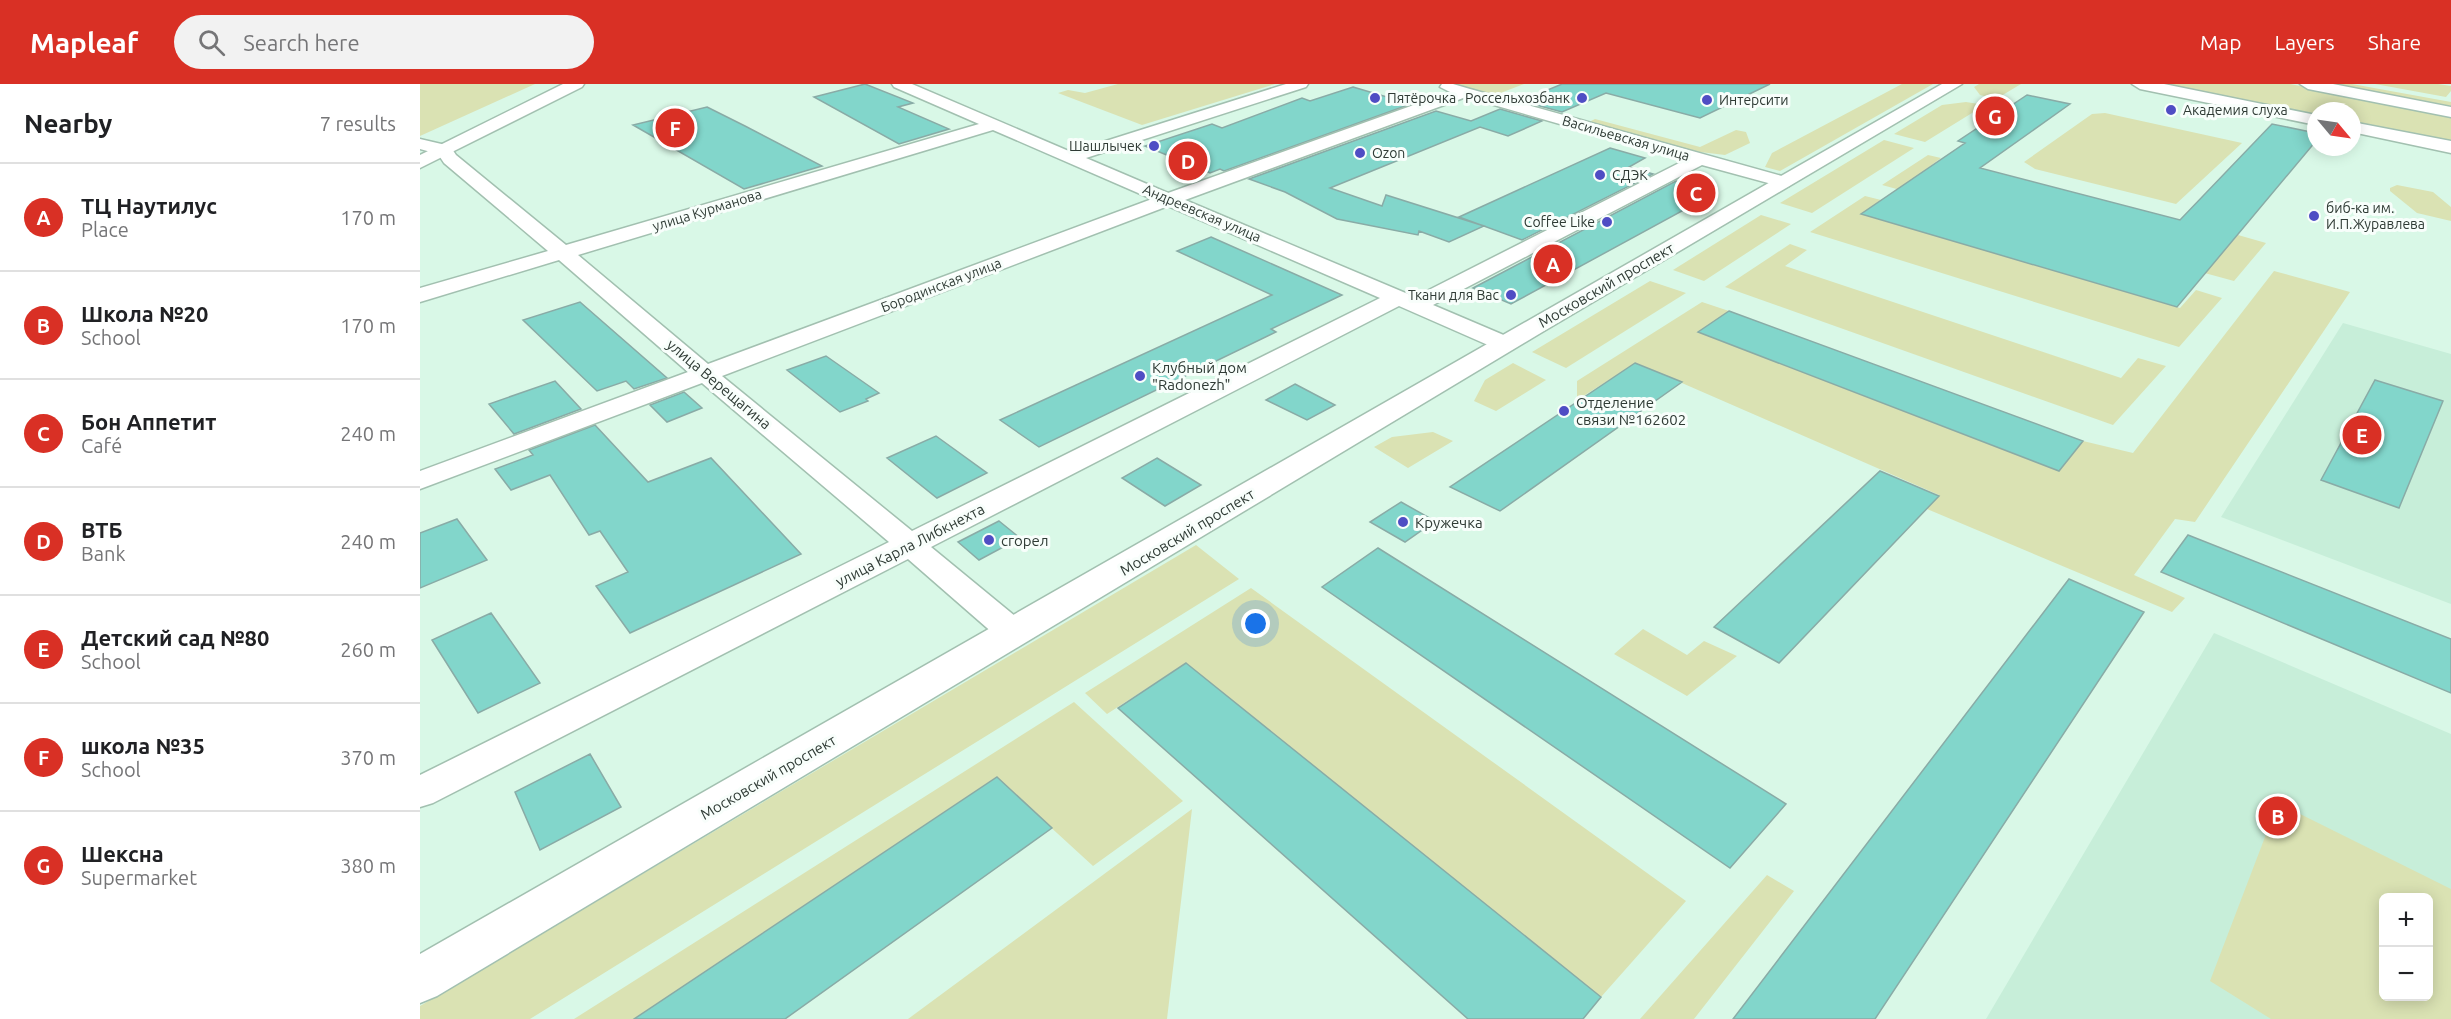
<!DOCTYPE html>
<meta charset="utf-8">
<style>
:root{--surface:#fff;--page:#f2f2f2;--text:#202124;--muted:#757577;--line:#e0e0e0;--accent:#d93025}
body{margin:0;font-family:Ubuntu,sans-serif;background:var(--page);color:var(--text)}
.controls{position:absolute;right:18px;bottom:18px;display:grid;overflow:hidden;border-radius:9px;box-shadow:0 3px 15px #0003}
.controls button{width:54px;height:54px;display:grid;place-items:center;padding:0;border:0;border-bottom:2px solid var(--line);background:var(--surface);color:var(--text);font:30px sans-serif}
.compass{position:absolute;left:1887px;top:18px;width:54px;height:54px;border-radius:50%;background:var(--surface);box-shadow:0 3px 15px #0003;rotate:119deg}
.you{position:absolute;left:836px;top:540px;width:21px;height:21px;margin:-15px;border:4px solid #fff;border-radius:50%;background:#1a73e8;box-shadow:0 0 0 9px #1a73e833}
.badge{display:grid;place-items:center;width:39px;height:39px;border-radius:50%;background:var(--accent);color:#fff;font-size:20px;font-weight:700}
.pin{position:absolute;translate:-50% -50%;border:3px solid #fff;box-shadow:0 2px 6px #0006}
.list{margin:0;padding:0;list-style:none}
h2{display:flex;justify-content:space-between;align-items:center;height:78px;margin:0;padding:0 24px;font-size:26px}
h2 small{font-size:20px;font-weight:400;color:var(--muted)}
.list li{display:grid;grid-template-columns:39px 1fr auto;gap:18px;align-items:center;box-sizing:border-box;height:108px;padding:0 24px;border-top:2px solid var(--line)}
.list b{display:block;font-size:22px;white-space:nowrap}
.list p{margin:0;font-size:20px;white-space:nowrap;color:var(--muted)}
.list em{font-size:20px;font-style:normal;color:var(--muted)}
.icon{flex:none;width:33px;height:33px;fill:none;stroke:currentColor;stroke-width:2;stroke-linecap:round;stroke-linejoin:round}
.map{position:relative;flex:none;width:2031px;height:935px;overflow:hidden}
header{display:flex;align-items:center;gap:36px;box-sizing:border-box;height:84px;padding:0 30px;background:var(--accent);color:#fff}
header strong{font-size:28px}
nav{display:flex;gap:33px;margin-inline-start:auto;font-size:21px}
.search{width:420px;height:54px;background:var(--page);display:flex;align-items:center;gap:15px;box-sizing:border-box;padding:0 21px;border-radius:33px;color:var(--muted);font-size:22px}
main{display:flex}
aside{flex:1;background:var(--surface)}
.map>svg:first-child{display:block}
</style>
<header>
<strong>Mapleaf</strong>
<div class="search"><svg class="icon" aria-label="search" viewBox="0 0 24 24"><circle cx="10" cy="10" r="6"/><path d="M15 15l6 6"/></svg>Search here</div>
<nav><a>Map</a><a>Layers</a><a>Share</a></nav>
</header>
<main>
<aside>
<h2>Nearby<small>7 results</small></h2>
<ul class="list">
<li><span class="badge">A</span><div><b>ТЦ Наутилус</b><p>Place</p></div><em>170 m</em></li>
<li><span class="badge">B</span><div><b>Школа №20</b><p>School</p></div><em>170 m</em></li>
<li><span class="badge">C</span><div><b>Бон Аппетит</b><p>Café</p></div><em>240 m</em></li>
<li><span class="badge">D</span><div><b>ВТБ</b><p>Bank</p></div><em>240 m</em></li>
<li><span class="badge">E</span><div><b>Детский сад №80</b><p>School</p></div><em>260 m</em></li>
<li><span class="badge">F</span><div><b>школа №35</b><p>School</p></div><em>370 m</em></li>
<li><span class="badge">G</span><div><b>Шексна</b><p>Supermarket</p></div><em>380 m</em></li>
</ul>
</aside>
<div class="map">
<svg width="2031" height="935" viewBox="0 0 2031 935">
<rect width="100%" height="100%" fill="#d9f8e7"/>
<!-- built -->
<path fill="#c7eed9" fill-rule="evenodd" d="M 1923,239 L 2031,270 L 2031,520 L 1801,433 Z
M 1794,549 L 2031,650 L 2031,935 L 1566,935 ZM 1964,814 L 2008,814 L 2008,912 L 1964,912 Z"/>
<!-- green -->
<path fill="#dae2b3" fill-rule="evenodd" d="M 0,0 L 115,0 L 0,52 Z
M 698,0 L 855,0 L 722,41 L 638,9 L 648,6 L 665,9 Z
M 1024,0 L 1104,0 L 1070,13 Z
M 1482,0 L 1513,0 L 1360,87 L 1345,83 L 1352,69 Z
M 1559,0 L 1601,0 L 1576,15 L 1560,11 L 1554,3 Z
M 1747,0 L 1870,0 L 2031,31 L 2031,58 L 1932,38 L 1932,27 L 1896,27 L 1896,31 Z
M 1913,0 L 1932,0 L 2031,18 L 2031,22 Z
M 1955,0 L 2018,0 L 2031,2 L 2031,7 L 2026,13 Z
M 1546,18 L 1565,21 L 1505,58 L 1474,50 L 1522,21 Z
M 1685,29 L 1822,59 L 1756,120 L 1615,85 L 1604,78 L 1672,30 Z
M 1175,35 L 1280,63 L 1316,46 L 1326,48 L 1330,59 L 1305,71 L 1272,67 L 1169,38 Z
M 1464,56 L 1494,64 L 1392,129 L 1360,119 Z
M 1508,71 L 1521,74 L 1505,86 L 1805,166 L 1818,151 L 1846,159 L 1814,197 L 1462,101 Z
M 1977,101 L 2013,108 L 2031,123 L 2031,137 L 1997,129 L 1970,107 L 1970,104 Z
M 1445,112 L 1461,116 L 1442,130 L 1760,224 L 1776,206 L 1802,214 L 1759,263 L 1390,148 Z
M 1341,131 L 1371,140 L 1284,197 L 1253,186 Z
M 1370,160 L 1387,166 L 1365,182 L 1701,294 L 1718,274 L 1746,282 L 1693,341 L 1305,203 Z
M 1854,187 L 1930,208 L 1775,438 L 1755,435 L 1714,491 L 1765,514 L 1752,528 L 1507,425 L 1519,411 L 1216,279 L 1157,316 L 1157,297 L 1282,218 L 1309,227 L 1279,248 L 1639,387 L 1663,357 L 1713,369 Z
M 1230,197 L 1266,209 L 1146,284 L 1112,268 Z
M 1093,279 L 1126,296 L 1076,327 L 1054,317 L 1065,296 Z
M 1013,348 L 1033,357 L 988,384 L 954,363 L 972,353 Z
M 776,461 L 819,495 L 110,935 L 0,935 L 0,922 Z
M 831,504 L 1266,817 L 1181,913 L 766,579 L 687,630 L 665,609 Z
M 1223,545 L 1267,571 L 1284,557 L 1317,572 L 1267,612 L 1194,570 Z
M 654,618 L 763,717 L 673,782 L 577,694 L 214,935 L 154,935 Z
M 1858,719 L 2031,805 L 2031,935 L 1851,935 L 1790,897 ZM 1964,814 L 2008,814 L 2008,912 L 1964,912 Z
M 772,725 L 747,935 L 488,935 Z
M 1347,791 L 1374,807 L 1274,935 L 1220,935 Z"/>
<!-- building -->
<path fill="#82d6cb" stroke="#89aba6" stroke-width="1.5" d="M 445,0 L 493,19 L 478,23 L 529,45 L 479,60 L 394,13 Z
M 1142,0 L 1350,0 L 1280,34 L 1186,9 L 1142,28 L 1101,17 Z
M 933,3 L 991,20 L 804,87 L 800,85 L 790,89 L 725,62 L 792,40 L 802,44 L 882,14 L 890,17 Z
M 1607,11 L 1650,20 L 1560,84 L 1760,136 L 1852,40 L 1896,49 L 1896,57 L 1757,223 L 1441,130 L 1545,59 L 1538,57 Z
M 287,23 L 325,42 L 402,82 L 324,105 L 213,41 Z
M 1080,25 L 1122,37 L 1088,52 L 1060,43 L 910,104 L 962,122 L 966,111 L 1064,142 L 1029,158 L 999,147 L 998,151 L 917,135 L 865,108 L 829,95 L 1016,27 L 1051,37 Z
M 1190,64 L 1225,74 L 1209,83 L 1233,90 L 1102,156 L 1039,133 Z
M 1256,97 L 1295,109 L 1091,220 L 1053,204 Z
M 791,153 L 922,211 L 851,245 L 856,248 L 619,363 L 580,336 L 852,211 L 757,167 Z
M 160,218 L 247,294 L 214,305 L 206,297 L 177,307 L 103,236 Z
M 1309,227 L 1663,357 L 1639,387 L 1278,248 Z
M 406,272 L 459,309 L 446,315 L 448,317 L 420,328 L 367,286 Z
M 1215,279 L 1262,298 L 1080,427 L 1030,403 Z
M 1955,296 L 2023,317 L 1979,424 L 1901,396 Z
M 135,297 L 161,325 L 94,350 L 69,320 Z
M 875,300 L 915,321 L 887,336 L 846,316 Z
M 264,308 L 282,324 L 247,338 L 230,321 Z
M 175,341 L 228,398 L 291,374 L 381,470 L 210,549 L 176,502 L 208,488 L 180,447 L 169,451 L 130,391 L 91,406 L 75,385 L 113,371 L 109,366 Z
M 516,352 L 567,389 L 517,414 L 467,374 Z
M 737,374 L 781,401 L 745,422 L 702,394 Z
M 1460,387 L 1519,412 L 1359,579 L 1294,543 Z
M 981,418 L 1015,437 L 985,458 L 950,438 Z
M 37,435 L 67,476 L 0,504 L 0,449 Z
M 579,437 L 600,454 L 559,476 L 538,458 Z
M 1768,451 L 2031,555 L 2031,609 L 1741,488 Z
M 958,464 L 1366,720 L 1310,784 L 902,503 Z
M 1649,495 L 1724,528 L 1455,935 L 1313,935 Z
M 71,529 L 120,599 L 58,629 L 12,556 Z
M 766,579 L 1181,913 L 1163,935 L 1048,935 L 698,624 Z
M 170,670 L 201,723 L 120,766 L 95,708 Z
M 577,693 L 632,744 L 365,935 L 214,935 Z"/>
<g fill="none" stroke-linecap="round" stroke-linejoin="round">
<defs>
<path id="minor" d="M 472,0 L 492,0 L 651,68 L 866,0 L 888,0 L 886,3 L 666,74 L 748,109 L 1030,8 L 1020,3 L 1022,0 L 1033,0 L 1050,5 L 1369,94 L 1372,98 L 1369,102 L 1363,103 L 1282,81 L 1013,221 L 1093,255 L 1097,260 L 1093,265 L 1085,267 L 1077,265 L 979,222 L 511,463 L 606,541 L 610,549 L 606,557 L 594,560 L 582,557 L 488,475 L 13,719 L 0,723 L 0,691 L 469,458 L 282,299 L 0,405 L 0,387 L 268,288 L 139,176 L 0,218 L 0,204 L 128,167 L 24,79 L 18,70 L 0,65 L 0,55 L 30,62 L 36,71 L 146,161 L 559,40 L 474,3 ZM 1046,13 L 1265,76 L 995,213 L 765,116 ZM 573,46 L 732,115 L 288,280 L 158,171 ZM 748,122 L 960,214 L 492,447 L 302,292 Z"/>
<path id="tertiary" d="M 1522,0 L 1542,0 L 1119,250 L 17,912 L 0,919 L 0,870 Z"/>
<path id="secondary" d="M 143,0 L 164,0 L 162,3 L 0,84 L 0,71 Z"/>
<path id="primary" d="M 1712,0 L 1744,0 L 1896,31 L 1896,41 L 1720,5 Z
M 1880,0 L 1913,0 L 2031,23 L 2031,33 L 1888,5 Z
M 1932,38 L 2031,57 L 2031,69 L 1932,48 Z"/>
</defs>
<!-- minor casing -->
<use href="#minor" stroke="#a2c0b0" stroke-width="3"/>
<!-- tertiary casing -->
<use href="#tertiary" stroke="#a2c0b0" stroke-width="3"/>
<!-- secondary casing -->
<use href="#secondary" stroke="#a2c0b0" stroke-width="3"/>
<!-- primary casing -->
<use href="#primary" stroke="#a2c0b0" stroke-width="3"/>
<!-- minor -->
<use href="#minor" fill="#fff" fill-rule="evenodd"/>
<!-- tertiary -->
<use href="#tertiary" fill="#fff" fill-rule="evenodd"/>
<!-- secondary -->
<use href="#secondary" fill="#fff" fill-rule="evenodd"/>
<!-- primary -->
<use href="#primary" fill="#fff" fill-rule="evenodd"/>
</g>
<!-- markers -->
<g fill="#4f4dc4" stroke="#f8fefb" stroke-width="2">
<circle cx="955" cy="14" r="6"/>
<circle cx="1162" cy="14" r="6"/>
<circle cx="1287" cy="16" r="6"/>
<circle cx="1751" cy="26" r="6"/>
<circle cx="734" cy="62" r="6"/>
<circle cx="940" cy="69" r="6"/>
<circle cx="1180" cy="91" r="6"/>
<circle cx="1894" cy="132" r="6"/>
<circle cx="1187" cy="138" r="6"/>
<circle cx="1091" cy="211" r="6"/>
<circle cx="720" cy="292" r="6"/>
<circle cx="1144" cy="327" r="6"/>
<circle cx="983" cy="438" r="6"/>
<circle cx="569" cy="456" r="6"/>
</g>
<g text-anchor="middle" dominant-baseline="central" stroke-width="6" stroke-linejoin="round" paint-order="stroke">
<!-- far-poi labels -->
<g font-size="14" fill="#2f3b35" stroke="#f8fefb" text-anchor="start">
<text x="967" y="14">Пятёрочка</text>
<text x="1150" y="14" text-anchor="end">Россельхозбанк</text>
<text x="1299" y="16">Интерсити</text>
<text x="1763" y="26">Академия слуха</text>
<text x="722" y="62" text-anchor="end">Шашлычек</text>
<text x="952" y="69">Ozon</text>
<text x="1192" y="91">СДЭК</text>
<text x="1906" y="124">биб-ка им.<tspan x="1906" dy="16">И.П.Журавлева</tspan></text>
<text x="1175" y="138" text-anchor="end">Coffee Like</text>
<text x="1079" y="211" text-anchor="end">Ткани для Вас</text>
</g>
<!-- far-street labels -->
<g font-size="14" fill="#2f3b35" stroke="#f8fefb">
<text transform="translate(1206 54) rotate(16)">Васильевская улица</text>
<text transform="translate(287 126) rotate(-17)">улица Курманова</text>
<text transform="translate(782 129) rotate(23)">Андреевская улица</text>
<text transform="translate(521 201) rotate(-21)">Бородинская улица</text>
</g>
<!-- street labels -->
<g font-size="15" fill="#2f3b35" stroke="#f8fefb">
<text transform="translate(1186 201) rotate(-30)">Московский проспект</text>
<text transform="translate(299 300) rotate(40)">улица Верещагина</text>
<text transform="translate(767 448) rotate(-31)">Московский проспект</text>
<text transform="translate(490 461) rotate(-27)">улица Карла Либкнехта</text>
<text transform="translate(348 693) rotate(-30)">Московский проспект</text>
</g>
<!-- poi labels -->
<g font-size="15" fill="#2f3b35" stroke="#f8fefb" text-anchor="start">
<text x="732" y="283">Клубный дом<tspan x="732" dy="17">"Radonezh"</tspan></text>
<text x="1156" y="318">Отделение<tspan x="1156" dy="17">связи №162602</tspan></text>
<text x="995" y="438">Кружечка</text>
<text x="581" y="456">сгорел</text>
</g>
</g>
</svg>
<div class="controls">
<button>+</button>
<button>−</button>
</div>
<svg class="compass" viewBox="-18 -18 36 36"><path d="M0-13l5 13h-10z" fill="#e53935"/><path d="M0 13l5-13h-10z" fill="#757577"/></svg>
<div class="you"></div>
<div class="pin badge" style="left:1133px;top:180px">A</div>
<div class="pin badge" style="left:1858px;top:732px">B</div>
<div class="pin badge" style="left:1276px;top:109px">C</div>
<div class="pin badge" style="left:768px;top:77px">D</div>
<div class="pin badge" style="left:1942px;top:351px">E</div>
<div class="pin badge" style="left:255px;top:44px">F</div>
<div class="pin badge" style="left:1575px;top:32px">G</div>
</div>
</main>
